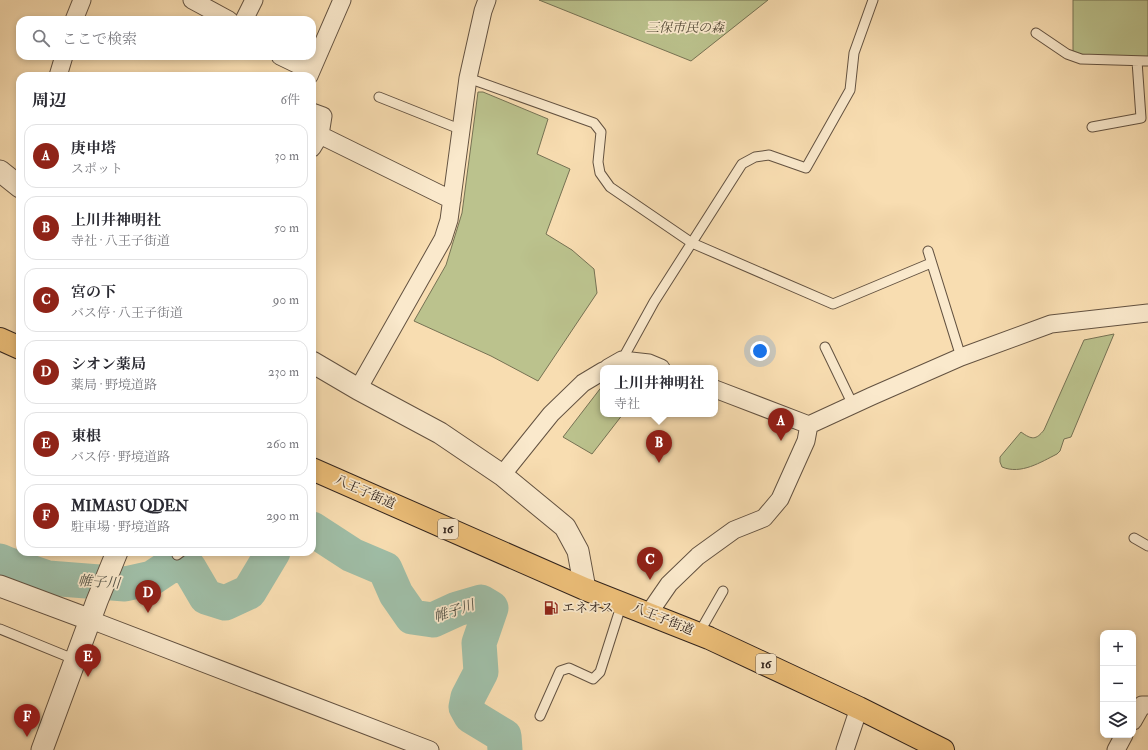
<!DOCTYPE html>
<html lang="ja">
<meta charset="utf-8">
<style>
:root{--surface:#fff;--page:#f7f7f7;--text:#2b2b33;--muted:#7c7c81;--line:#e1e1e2;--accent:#8f2418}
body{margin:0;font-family:"IM FELL Double Pica","Noto Serif JP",serif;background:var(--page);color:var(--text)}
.controls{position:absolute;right:12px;bottom:12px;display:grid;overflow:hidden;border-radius:8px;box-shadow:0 2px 6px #0003}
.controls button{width:36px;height:36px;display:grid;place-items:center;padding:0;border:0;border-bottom:1px solid var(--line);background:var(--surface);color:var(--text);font:20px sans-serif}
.you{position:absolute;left:760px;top:351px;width:14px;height:14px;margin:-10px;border:3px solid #fff;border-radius:50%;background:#1a73e8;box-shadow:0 0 0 6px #1a73e833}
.badge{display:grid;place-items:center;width:26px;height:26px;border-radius:50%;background:var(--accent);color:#fff;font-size:13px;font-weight:700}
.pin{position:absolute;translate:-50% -33px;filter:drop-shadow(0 1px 2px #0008)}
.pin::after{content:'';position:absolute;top:21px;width:14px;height:12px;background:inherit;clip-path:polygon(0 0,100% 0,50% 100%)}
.popup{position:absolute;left:600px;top:365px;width:118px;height:52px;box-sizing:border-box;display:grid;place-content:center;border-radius:8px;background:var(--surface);filter:drop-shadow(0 1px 3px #0005);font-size:13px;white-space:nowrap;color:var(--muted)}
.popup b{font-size:15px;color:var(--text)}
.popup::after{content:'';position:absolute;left:50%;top:100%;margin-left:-8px;border:8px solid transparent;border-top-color:var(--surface)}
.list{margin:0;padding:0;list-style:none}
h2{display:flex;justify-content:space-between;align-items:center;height:52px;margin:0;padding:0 16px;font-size:17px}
h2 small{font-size:13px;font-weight:400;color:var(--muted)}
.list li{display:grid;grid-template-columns:26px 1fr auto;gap:12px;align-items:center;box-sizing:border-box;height:64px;margin:0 8px 8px;padding:0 8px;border:1px solid var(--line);border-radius:12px}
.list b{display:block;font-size:15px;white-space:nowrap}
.list p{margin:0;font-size:13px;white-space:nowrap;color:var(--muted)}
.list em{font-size:13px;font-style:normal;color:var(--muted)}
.icon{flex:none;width:22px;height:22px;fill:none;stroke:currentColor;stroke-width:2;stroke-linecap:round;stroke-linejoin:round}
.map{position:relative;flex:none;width:1148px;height:750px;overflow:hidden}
.search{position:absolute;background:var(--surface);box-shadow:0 2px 6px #0003;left:16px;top:16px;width:300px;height:44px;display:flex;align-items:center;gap:10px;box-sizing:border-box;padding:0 14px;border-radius:12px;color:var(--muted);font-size:15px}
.panel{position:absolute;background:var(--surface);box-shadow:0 2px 6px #0003;left:16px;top:72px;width:300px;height:484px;border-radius:12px}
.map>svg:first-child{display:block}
</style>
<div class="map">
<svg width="1148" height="750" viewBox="0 0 1148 750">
<rect width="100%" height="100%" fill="#f8ddb1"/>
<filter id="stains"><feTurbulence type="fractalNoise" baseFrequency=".005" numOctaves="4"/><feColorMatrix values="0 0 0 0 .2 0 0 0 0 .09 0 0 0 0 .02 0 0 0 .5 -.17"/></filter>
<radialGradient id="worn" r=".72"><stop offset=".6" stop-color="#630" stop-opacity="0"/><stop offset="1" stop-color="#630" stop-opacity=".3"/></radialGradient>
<!-- green -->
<path fill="#bbc28d" stroke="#767254" d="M 539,0 L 768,0 L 691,61 Z
M 1073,0 L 1148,0 L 1148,57 L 1073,54 Z
M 478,92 L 483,92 L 548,119 L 537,154 L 570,169 L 546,234 L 572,250 L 594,269 L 597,293 L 538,381 L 491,356 L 414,321 L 446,265 L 462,213 Z
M 1114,334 L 1071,437 L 1064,439 L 1060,451 L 1057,454 C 1041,462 1021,475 1002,467 L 1000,462 L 1000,457 L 1021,432 C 1032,440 1036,440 1044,430 L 1084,340 Z
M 603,385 L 603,414 L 623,414 L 592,454 L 563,437 Z"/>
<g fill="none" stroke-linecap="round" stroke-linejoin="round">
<!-- river -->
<path stroke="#9fbda6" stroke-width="35" d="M 312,529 L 352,555 L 385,569 L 396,594 L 412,617 L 433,620 L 457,609 L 481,602 L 491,608 L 479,643 L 481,672 L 468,697 L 466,707 L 471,716 L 504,736 L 505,750
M 0,561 L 7,564 L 48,578 L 125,584 L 152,578 L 173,564 L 189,568 L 206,597 L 225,603 L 249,592 L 273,552"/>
<defs>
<path id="service" d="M 1036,33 L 1067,54 L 1081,59 L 1148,61
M 468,78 L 594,123 L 601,132 L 598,162 L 600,173 L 610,187 L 692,243 L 833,304 L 931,263
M 379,97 L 462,130
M 1092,127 L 1141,118 L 1137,61
M 928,251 L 961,357
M 825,347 L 853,405
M 622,360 L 654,302 L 742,164 L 755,157 L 769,155 L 806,168 L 850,90 L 854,53 L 873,0
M 1134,538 L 1148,546
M 177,555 L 181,552
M 0,629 L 76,660
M 699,633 L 723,591
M 540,716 L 560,671 L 569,668 L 593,679 L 600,672 L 622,603"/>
<path id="minor" d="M 192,0 L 229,20
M 74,20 L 82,0
M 244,20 L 254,0
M 280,56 L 311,71
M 58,76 L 64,56
M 309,76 L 342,0
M 312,112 L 323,116 L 320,135 L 312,148
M 320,135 L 452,200
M 608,368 L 622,360 L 649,363 L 661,368
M 358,389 L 443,239 L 449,220 L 468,78 L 483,11 L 487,0
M 715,389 L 809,425 L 872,396 L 961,357 L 1051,324 L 1148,313
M 502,475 L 551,414 L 583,383 L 603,371
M 649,613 L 669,584 L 698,556 L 734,530 L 764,518 L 780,499 L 806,441 L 809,425
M 91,620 L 430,750
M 1133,721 L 1142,705 L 1148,705
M 845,750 L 859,708
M 1116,750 L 1124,735"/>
<path id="tertiary" d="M 0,171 L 20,187
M 312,362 L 358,389 L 440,433 L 502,475 L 565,527 L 578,551 L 585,589
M 0,586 L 91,620
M 42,750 L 97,601 L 117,552"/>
<path id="trunk" d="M 0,339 L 20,348
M 312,469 L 585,589 L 709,638 L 859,708 L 943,750"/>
</defs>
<!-- service casing -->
<use href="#service" stroke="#635241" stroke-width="11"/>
<!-- minor casing -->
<use href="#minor" stroke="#635241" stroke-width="19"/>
<!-- tertiary casing -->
<use href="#tertiary" stroke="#635241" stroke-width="23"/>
<!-- trunk casing -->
<use href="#trunk" stroke="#31231c" stroke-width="24"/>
<!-- service -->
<use href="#service" stroke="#fae9cc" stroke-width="9"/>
<!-- minor -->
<use href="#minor" stroke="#fae9cc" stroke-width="17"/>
<!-- tertiary -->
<use href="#tertiary" stroke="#fae9cc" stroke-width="21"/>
<!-- trunk -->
<use href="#trunk" stroke="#ecbe78" stroke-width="22"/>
</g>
<!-- icons -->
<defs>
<symbol id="fuel-bare" viewBox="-9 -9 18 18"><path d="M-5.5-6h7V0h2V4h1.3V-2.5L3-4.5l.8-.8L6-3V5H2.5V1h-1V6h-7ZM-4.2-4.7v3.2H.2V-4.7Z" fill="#8f2418" stroke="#fae9cc" stroke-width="2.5" paint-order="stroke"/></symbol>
</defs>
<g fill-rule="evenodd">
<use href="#fuel-bare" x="541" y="598" width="20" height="20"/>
</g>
<g text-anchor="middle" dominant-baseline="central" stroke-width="3.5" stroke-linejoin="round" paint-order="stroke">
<!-- shield labels -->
<g fill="#fae9cc" stroke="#6d5e51" stroke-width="1">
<rect x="438" y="519" width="20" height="20" rx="3"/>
<rect x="756" y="654" width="20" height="20" rx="3"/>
</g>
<g font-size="12" font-weight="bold" fill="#31231c">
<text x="448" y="529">16</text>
<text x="766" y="664">16</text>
</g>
<!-- park labels -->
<g font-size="13" font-style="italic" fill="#544b38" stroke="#fae9cc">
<text x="685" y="28">三保市民の森</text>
</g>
<!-- street labels -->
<g font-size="13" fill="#31231c" stroke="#fae9cc">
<text transform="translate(365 492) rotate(24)">八王子街道</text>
<text transform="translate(663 619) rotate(22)">八王子街道</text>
</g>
<!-- poi labels -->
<g font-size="13" fill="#31231c" stroke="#fae9cc" text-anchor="start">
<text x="562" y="608">エネオス</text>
</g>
<!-- water labels -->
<g font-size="14" font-style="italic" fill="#525145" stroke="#fae9cc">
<text transform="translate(99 582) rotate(4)">帷子川</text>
<text transform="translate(454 611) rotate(-18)">帷子川</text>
</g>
</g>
<rect width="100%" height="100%" filter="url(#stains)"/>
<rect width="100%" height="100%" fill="url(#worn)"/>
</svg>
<div class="controls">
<button>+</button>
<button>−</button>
<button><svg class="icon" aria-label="layers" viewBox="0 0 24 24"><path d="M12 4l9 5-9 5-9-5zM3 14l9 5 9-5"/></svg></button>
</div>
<div class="you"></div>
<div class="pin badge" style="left:781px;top:441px">A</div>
<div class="pin badge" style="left:659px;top:463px">B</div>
<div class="popup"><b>上川井神明社</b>寺社</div>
<div class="pin badge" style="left:650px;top:580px">C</div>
<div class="pin badge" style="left:148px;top:613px">D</div>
<div class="pin badge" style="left:88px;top:677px">E</div>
<div class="pin badge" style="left:27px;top:737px">F</div>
<div class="search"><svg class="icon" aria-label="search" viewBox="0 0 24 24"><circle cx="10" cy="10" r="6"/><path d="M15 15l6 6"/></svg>ここで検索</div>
<section class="panel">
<h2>周辺<small>6件</small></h2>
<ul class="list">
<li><span class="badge">A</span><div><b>庚申塔</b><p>スポット</p></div><em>30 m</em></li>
<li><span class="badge">B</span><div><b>上川井神明社</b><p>寺社 · 八王子街道</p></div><em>50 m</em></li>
<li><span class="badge">C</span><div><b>宮の下</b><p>バス停 · 八王子街道</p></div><em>90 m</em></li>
<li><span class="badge">D</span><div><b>シオン薬局</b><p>薬局 · 野境道路</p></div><em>230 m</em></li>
<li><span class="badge">E</span><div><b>東根</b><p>バス停 · 野境道路</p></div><em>260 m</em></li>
<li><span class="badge">F</span><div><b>MIMASU QDEN</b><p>駐車場 · 野境道路</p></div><em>290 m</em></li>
</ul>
</section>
</div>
